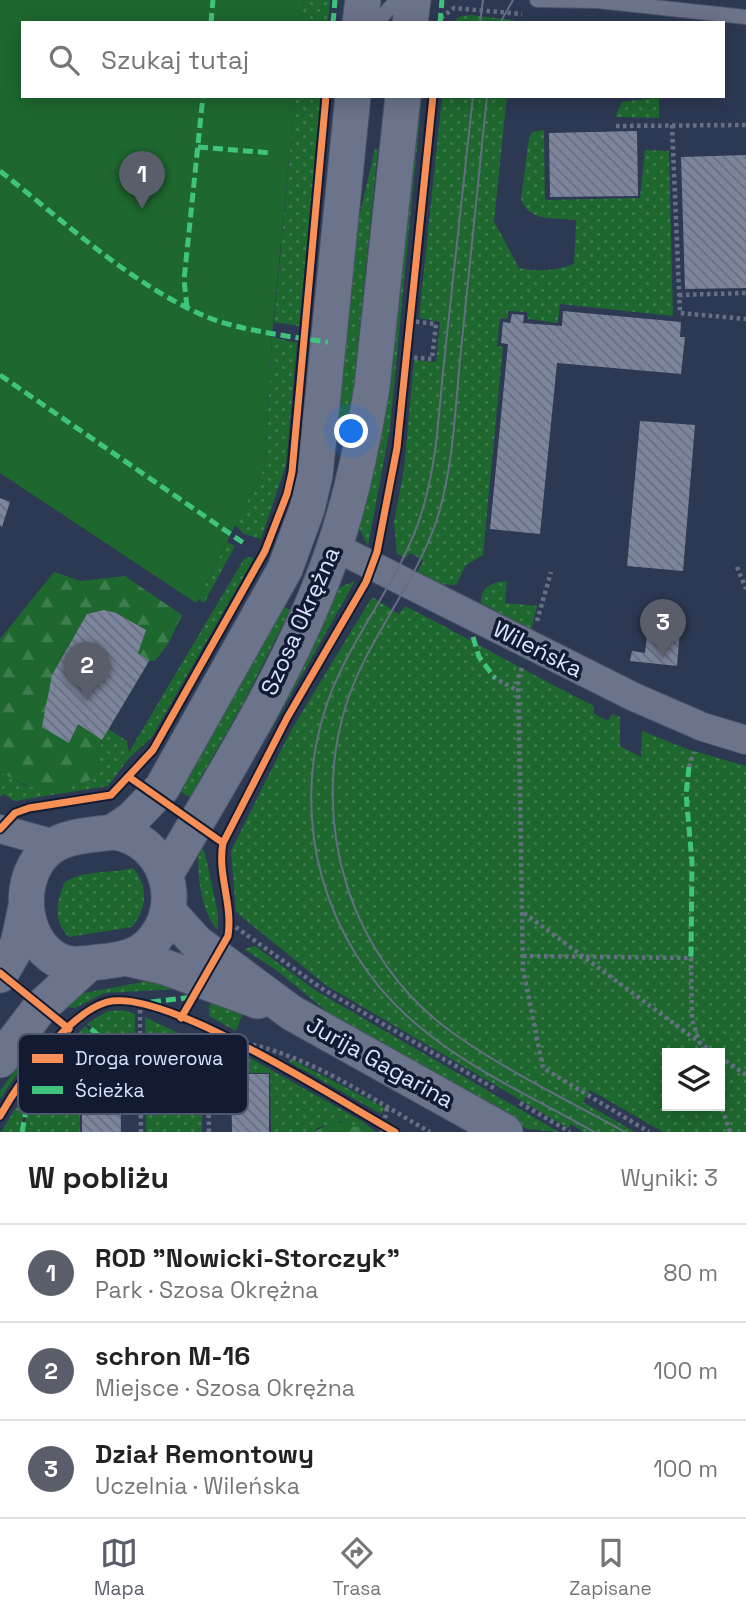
<!DOCTYPE html>
<html lang="pl">
<meta charset="utf-8">
<style>
:root{--surface:#fff;--page:#f6f6f6;--text:#222;--muted:#767676;--line:#e0e0e0;--accent:#595e6a}
body{margin:0;font-family:"Space Grotesk",sans-serif;background:var(--page);color:var(--text)}
.controls{position:absolute;right:21px;bottom:21px;display:grid;overflow:hidden;border-radius:0px;box-shadow:0 4px 18px #0003}
.controls button{width:63px;height:63px;display:grid;place-items:center;padding:0;border:0;border-bottom:2px solid var(--line);background:var(--surface);color:var(--text);font:35px sans-serif}
.you{position:absolute;left:352px;top:432px;width:24px;height:24px;margin:-18px;border:5px solid #fff;border-radius:50%;background:#1a73e8;box-shadow:0 0 0 10px #1a73e833}
.badge{display:grid;place-items:center;width:46px;height:46px;border-radius:50%;background:var(--accent);color:#fff;font-size:23px;font-weight:700}
.pin{position:absolute;translate:-50% -58px;filter:drop-shadow(0 2px 4px #0008)}
.pin::after{content:'';position:absolute;top:37px;width:24px;height:21px;background:inherit;clip-path:polygon(0 0,100% 0,50% 100%)}
.list{margin:0;padding:0;list-style:none}
h2{display:flex;justify-content:space-between;align-items:center;height:91px;margin:0;padding:0 28px;font-size:30px}
h2 small{font-size:23px;font-weight:400;color:var(--muted)}
.list li{display:grid;grid-template-columns:46px 1fr auto;gap:21px;align-items:center;box-sizing:border-box;height:98px;padding:0 28px;border-top:2px solid var(--line)}
.list b{display:block;font-size:26px;white-space:nowrap}
.list p{margin:0;font-size:23px;white-space:nowrap;color:var(--muted)}
.list em{font-size:23px;font-style:normal;color:var(--muted)}
.icon{flex:none;width:38px;height:38px;fill:none;stroke:currentColor;stroke-width:2;stroke-linecap:round;stroke-linejoin:round}
.map{position:relative;flex:none;width:746px;height:1132px;overflow:hidden}
.search{position:absolute;background:var(--surface);box-shadow:0 4px 18px #0003;left:21px;right:21px;top:21px;height:77px;display:flex;align-items:center;gap:18px;box-sizing:border-box;padding:0 24px;border-radius:0px;color:var(--muted);font-size:26px}
.sheet{height:385px;background:var(--surface)}
nav{display:flex;justify-content:space-around;align-items:center;box-sizing:border-box;height:98px;border-top:2px solid var(--line);background:var(--surface);font-size:19px;color:var(--muted)}
nav a{display:grid;justify-items:center;gap:4px}
nav .on{color:var(--accent)}
.map>svg:first-child{display:block}
</style>
<div class="map">
<svg width="746" height="1132" viewBox="0 0 746 1132">
<defs>
<pattern id="grass-dots" width="8" height="8" patternUnits="userSpaceOnUse" patternTransform="scale(1.75)"><rect width="8" height="8" fill="#1e672f"/><path d="M2 2h.1M6 6h.1" fill="none" stroke="#3e7d4e" stroke-width="1.8" stroke-linecap="round"/></pattern>
<pattern id="forest-firs" width="22" height="20" patternUnits="userSpaceOnUse" patternTransform="scale(1.75)"><rect width="22" height="20" fill="#1e672f"/><path d="M5 1l3.5 6h-7zM16 11l3.5 6h-7z" fill="#3e7d4e"/></pattern>
<pattern id="building-back-hatch" width="6" height="6" patternUnits="userSpaceOnUse" patternTransform="scale(1.75)"><rect width="6" height="6" fill="#7c859c"/><path d="M-1 5l2 2M0 0l6 6M5-1l2 2" fill="none" stroke="#676e80"/></pattern>
</defs>
<rect width="100%" height="100%" fill="#2d3853"/>
<!-- grass -->
<path fill="url(#grass-dots)" fill-rule="evenodd" d="M 304,0 L 330,0 L 328,23 L 302,23 Z
M 471,15 L 514,20 L 513,23 L 452,23 L 459,17 Z
M 295,96 L 321,96 L 299,326 L 274,322 Z
M 417,96 L 422,96 L 390,428 L 368,546 L 359,528 L 358,514 Z
M 442,96 L 507,96 L 494,221 L 519,268 C 540,272 554,271 574,264 L 576,220 C 556,218 528,222 521,199 L 529,138 L 532,132 L 544,130 L 545,200 L 640,198 L 645,150 L 669,151 L 673,316 L 560,304 L 558,323 L 528,319 L 527,312 L 508,311 L 508,319 L 500,318 L 497,346 L 503,347 L 483,555 L 466,565 L 456,585 L 439,584 L 417,573 L 423,560 L 410,553 L 406,558 L 397,554 L 394,522 L 404,469 L 414,360 L 436,362 L 440,322 L 419,318 Z
M 659,97 L 659,118 L 615,117 L 622,102 Z
M 375,149 L 378,149 L 353,393 L 342,442 L 335,442 L 357,226 Z
M 272,337 L 297,343 L 286,465 L 261,539 L 244,534 L 235,525 L 265,466 Z
M 227,542 L 235,546 L 204,603 L 198,599 Z
M 249,557 L 254,558 L 152,737 L 129,758 L 108,786 L 14,801 L 4,794 L 0,797 L 0,772 L 26,786 L 93,771 C 100,757 99,743 108,729 L 127,741 L 129,752 L 244,559 Z
M 355,581 L 269,734 L 258,745 L 333,590 Z
M 507,581 L 505,603 L 537,606 L 531,630 L 481,603 C 481,587 491,582 507,581 Z
M 372,597 L 399,614 L 405,606 C 468,638 530,674 594,706 L 594,714 L 608,721 L 612,714 L 620,717 L 620,746 L 641,757 L 642,731 L 687,749 L 746,766 L 746,1132 L 663,1132 L 590,1090 L 583,1102 L 635,1132 L 584,1132 L 571,1124 L 568,1128 L 327,986 L 236,912 L 231,851 L 290,732 ZM 667,1053 L 720,1053 L 720,1106 L 667,1106 Z
M 283,606 L 290,610 L 245,700 L 190,797 L 175,789 Z
M 200,845 L 205,853 L 218,914 L 218,930 C 201,914 195,867 200,845 Z
M 133,868 C 149,887 147,908 132,927 L 69,937 C 52,920 57,903 64,883 C 85,869 109,874 133,868 Z
M 255,946 L 318,992 L 559,1132 L 527,1129 L 340,1022 L 276,970 L 244,949 Z
M 159,979 L 178,989 L 105,993 L 75,1008 L 65,1007 L 84,993 Z
M 214,997 L 243,1013 L 236,1031 L 209,1016 L 209,1007 Z
M 123,1010 L 135,1014 L 135,1065 L 87,1024 L 107,1011 Z
M 145,1017 L 201,1044 L 204,1036 L 213,1040 L 202,1099 L 197,1104 L 187,1104 L 187,1089 L 162,1090 L 162,1104 L 150,1104 L 146,1100 Z
M 85,1026 L 135,1069 L 135,1091 L 123,1094 L 123,1074 L 80,1074 L 80,1132 L 23,1132 L 33,1085 Z
M 43,1031 L 50,1037 L 29,1057 L 0,1099 L 0,1091 Z
M 232,1048 L 362,1121 L 357,1127 L 348,1127 L 341,1121 L 317,1128 L 314,1132 L 271,1132 L 270,1073 L 228,1073 L 229,1093 L 216,1092 L 214,1089 C 211,1073 219,1056 232,1048 Z
M 291,1059 L 385,1108 L 381,1114 L 289,1062 Z
M 30,1084 L 20,1132 L 1,1132 Z
M 149,1109 L 197,1109 L 202,1112 L 202,1132 L 146,1132 L 146,1113 Z"/>
<!-- forest -->
<path fill="url(#forest-firs)" d="M 54,572 L 81,581 L 125,576 L 182,615 L 168,644 L 155,661 L 149,661 L 102,740 L 94,778 C 51,797 41,794 0,772 L 0,639 Z
M 334,1121 C 343,1121 347,1127 357,1127 L 362,1121 L 376,1132 L 314,1132 Z"/>
<!-- garden -->
<path fill="#1e672f" d="M 0,0 L 304,0 L 302,23 L 23,23 L 23,96 L 295,96 L 272,336 L 265,466 L 196,603 L 0,473 Z"/>
<!-- building -->
<path fill="url(#building-back-hatch)" d="M 637,131 L 638,196 L 550,197 L 549,133 Z
M 746,155 L 746,288 L 685,289 L 681,157 Z
M 563,311 L 681,322 L 680,337 L 685,337 L 681,374 L 557,363 L 540,534 L 490,529 L 508,344 L 501,343 L 503,322 L 510,323 L 512,314 L 524,315 L 523,323 L 562,326 Z
M 640,421 L 695,425 L 683,571 L 627,566 Z
M 0,498 L 10,502 L 2,527 L 0,526 Z
M 104,610 L 116,613 L 146,630 L 138,653 L 149,661 L 102,740 L 78,724 L 69,743 L 42,727 L 52,675 L 87,614 Z
M 649,615 L 681,618 L 677,666 L 630,661 L 632,651 L 645,653 Z
M 231,1074 L 269,1074 L 269,1132 L 232,1132 Z
M 82,1075 L 120,1075 L 121,1132 L 82,1132 Z"/>
<g fill="none" stroke-linecap="round" stroke-linejoin="round">
<defs>
<path id="service" d="M 537,0 L 598,1 L 746,17
M 376,23 L 397,0"/>
<path id="minor" d="M 335,547 L 634,697 L 703,727 L 746,740
M 0,829 L 55,844"/>
<path id="tertiary" d="M 360,23 L 363,0
M 410,23 L 413,0
M 113,832 L 132,819 L 162,788 L 285,569 L 307,509 L 315,475 L 353,96
M 113,832 C 167,839 188,907 149,945 C 136,958 117,960 100,962 C 80,964 67,968 50,955 C 17,929 18,865 56,844 C 73,835 94,835 113,832 Z
M 166,874 C 226,771 296,661 334,548 C 352,496 363,441 372,387 L 403,96
M 168,911 L 196,942 L 292,1013 L 505,1132
M 125,958 L 165,967 L 258,1001
M 0,975 L 18,944 L 26,907
M 0,1060 L 39,1009 L 87,965"/>
</defs>
<!-- service casing -->
<use href="#service" stroke="#4b546a" stroke-width="16"/>
<!-- minor casing -->
<use href="#minor" stroke="#4b546a" stroke-width="30"/>
<!-- tertiary casing -->
<use href="#tertiary" stroke="#4b546a" stroke-width="37"/>
<!-- path -->
<path stroke="#666f84" stroke-width="4.5" stroke-dasharray="3.5 3.5" stroke-linecap="butt" d="M 441,18 L 454,8 L 522,14
M 672,125 L 680,313 L 746,319
M 616,126 L 746,125
M 679,295 L 746,293
M 407,357 L 432,359 L 436,324 L 410,321
M 737,567 L 746,589
M 537,621 L 551,572
M 522,668 L 518,678 L 523,969 L 543,1068 L 649,1132
M 493,677 L 518,691
M 689,767 L 694,752
M 524,913 L 714,1053
M 230,923 L 321,988 L 497,1090
M 523,956 L 691,958 L 692,1020 L 703,1053
M 140,1003 L 141,1132
M 239,1042 C 308,1054 370,1098 430,1132
M 720,1057 L 746,1075
M 209,1100 L 231,1100
M 121,1102 L 141,1102
M 720,1102 L 730,1132
M 520,1103 L 570,1132
M 164,1106 L 164,1091 L 185,1091 L 185,1106
M 175,1106 L 175,1091
M 141,1107 L 209,1106
M 209,1132 L 208,1085 L 225,1035
M 382,1132 L 387,1108"/>
<!-- service -->
<use href="#service" stroke="#6b748a" stroke-width="14"/>
<!-- minor -->
<use href="#minor" stroke="#6b748a" stroke-width="28"/>
<!-- tertiary -->
<use href="#tertiary" stroke="#6b748a" stroke-width="35"/>
<!-- tram -->
<path stroke="#656e84" stroke-width="2" d="M 480,23 L 483,0
M 500,23 L 513,0
M 473,96 C 463,182 454,268 445,353 C 439,405 438,458 423,508 C 403,578 352,633 328,701 C 287,816 323,945 415,1023 C 465,1067 536,1099 594,1132
M 487,96 C 478,184 469,272 460,360 C 455,412 453,466 438,516 C 417,583 367,638 346,705 C 309,823 350,960 453,1033 C 506,1071 568,1100 625,1132"/>
<!-- quiet -->
<path stroke="#40c37c" stroke-width="5" stroke-dasharray="10 5" stroke-linecap="butt" d="M 211,23 L 213,0
M 333,23 L 335,0
M 440,23 L 442,0
M 198,147 L 272,153
M 0,171 C 65,222 130,284 207,317 C 234,329 297,338 328,342
M 187,307 L 184,280 L 203,96
M 0,375 L 245,544
M 473,637 L 479,657 L 495,678
M 689,767 L 686,794 L 692,862 L 691,958
M 151,1002 L 193,997
M 91,1029 L 140,1070
M 22,1132 L 33,1074"/>
<defs>
<path id="cycleway" d="M 129,777 L 223,843
M 0,829 L 15,813 L 29,808 L 111,795 L 153,750 L 265,551 L 287,494 L 292,472 L 326,96
M 0,973 L 69,1029
M 181,1018 L 228,936 C 233,904 217,874 223,843 L 287,718 L 366,582 L 377,552 L 397,448 L 433,96
M 0,1116 C 19,1082 68,1013 107,1002 C 165,987 339,1101 395,1132"/>
</defs>
<!-- cycleway casing -->
<use href="#cycleway" stroke="#121b31" stroke-width="11"/>
<!-- cycleway -->
<use href="#cycleway" stroke="#f78f57" stroke-width="7"/>
</g>
<g text-anchor="middle" dominant-baseline="central" stroke-width="7" stroke-linejoin="round" paint-order="stroke">
<!-- street labels -->
<g font-size="23" fill="#d9e4fd" stroke="#121b31">
<text transform="translate(300 621) rotate(-66)">Szosa Okrężna</text>
<text transform="translate(538 649) rotate(27)">Wileńska</text>
<text transform="translate(380 1062) rotate(29)">Jurija Gagarina</text>
</g>
</g>
<!-- legend -->
<rect x="18" y="1034" width="230" height="80" rx="10" fill="#121b31" stroke="#4e576e" stroke-width="2"/>
<rect x="32" y="1054" width="31" height="9" fill="#f78f57"/>
<rect x="32" y="1086" width="31" height="8" fill="#40c37c"/>
<g font-size="19" fill="#d9e4fd">
<text x="75" y="1065">Droga rowerowa</text>
<text x="75" y="1097">Ścieżka</text>
</g>
</svg>
<div class="controls">
<button><svg class="icon" aria-label="layers" viewBox="0 0 24 24"><path d="M12 4l9 5-9 5-9-5zM3 14l9 5 9-5"/></svg></button>
</div>
<div class="you"></div>
<div class="pin badge" style="left:142px;top:209px">1</div>
<div class="pin badge" style="left:87px;top:700px">2</div>
<div class="pin badge" style="left:663px;top:657px">3</div>
<div class="search"><svg class="icon" aria-label="search" viewBox="0 0 24 24"><circle cx="10" cy="10" r="6"/><path d="M15 15l6 6"/></svg>Szukaj tutaj</div>
</div>
<section class="sheet">
<h2>W pobliżu<small>Wyniki: 3</small></h2>
<ul class="list">
<li><span class="badge">1</span><div><b>ROD &quot;Nowicki-Storczyk&quot;</b><p>Park · Szosa Okrężna</p></div><em>80 m</em></li>
<li><span class="badge">2</span><div><b>schron M-16</b><p>Miejsce · Szosa Okrężna</p></div><em>100 m</em></li>
<li><span class="badge">3</span><div><b>Dział Remontowy</b><p>Uczelnia · Wileńska</p></div><em>100 m</em></li>
</ul>
</section>
<nav>
<a class="on"><svg class="icon" aria-label="map" viewBox="0 0 24 24"><path d="M3 6l6-2 6 2 6-2v14l-6 2-6-2-6 2zM9 4v14M15 6v14"/></svg>Mapa</a>
<a><svg class="icon" aria-label="directions" viewBox="0 0 24 24"><path d="M12 3l9 9-9 9-9-9zM9 14v-3h6M13 9l2 2-2 2"/></svg>Trasa</a>
<a><svg class="icon" aria-label="saved" viewBox="0 0 24 24"><path d="M7 4h10v16l-5-4-5 4z"/></svg>Zapisane</a>
</nav>
